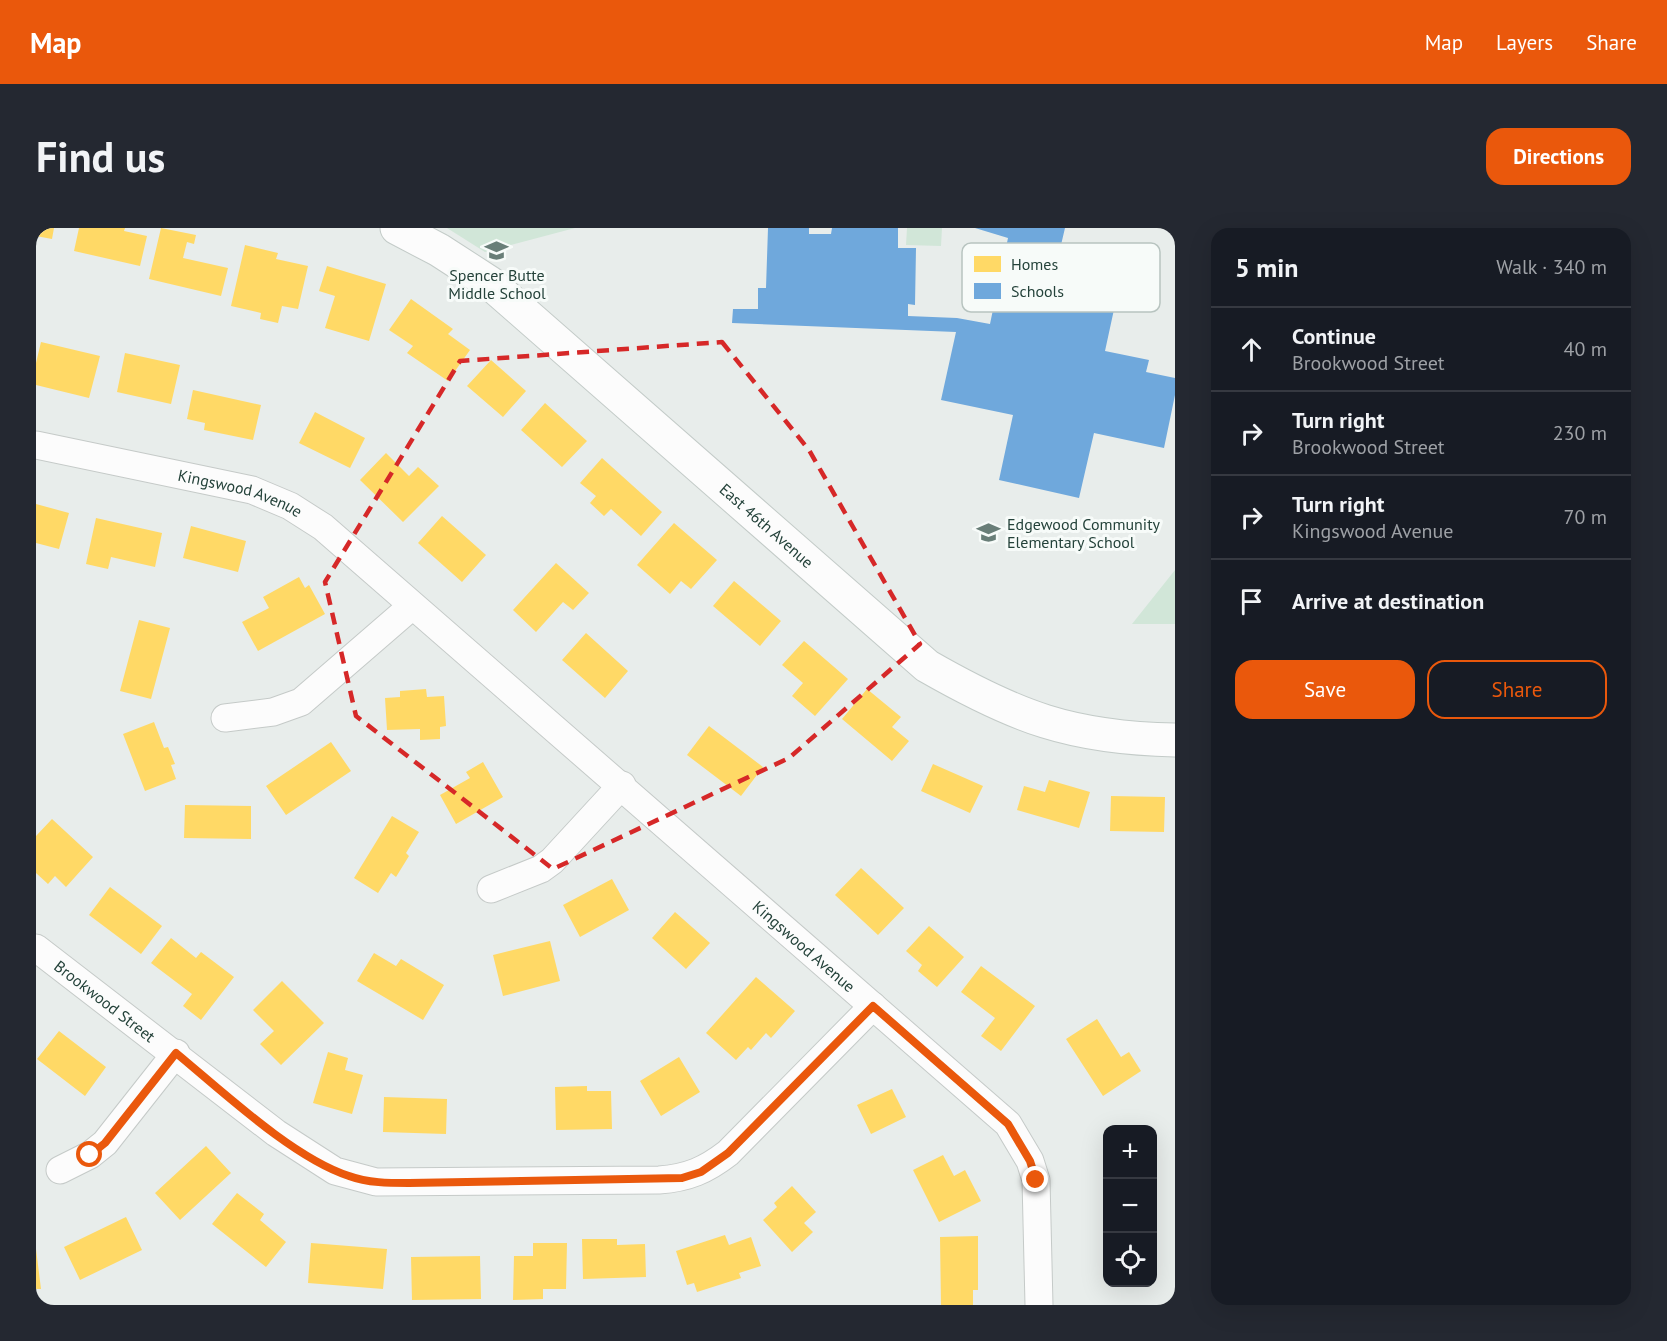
<!DOCTYPE html>
<meta charset="utf-8">
<style>
:root{--surface:#171b24;--page:#242831;--text:#f1f3f6;--muted:#9ea1a6;--line:#363941;--accent:#ea580c}
body{margin:0;font-family:"PT Sans",sans-serif;background:var(--page);color:var(--text)}
.controls{position:absolute;right:18px;bottom:18px;display:grid;overflow:hidden;border-radius:12px;box-shadow:0 6px 24px #0002}
.controls button{width:54px;height:54px;display:grid;place-items:center;padding:0;border:0;border-bottom:2px solid var(--line);background:var(--surface);color:var(--text);font:30px sans-serif}
.stop{position:absolute;width:18px;height:18px;margin:-14px;border:4px solid #ea580c;border-radius:50%;background:#fff}
.stop.end{background:#ea580c;border-color:#fff;box-shadow:0 2px 6px #0008}
.list{margin:0;padding:0;list-style:none}
h2{display:flex;justify-content:space-between;align-items:center;height:78px;margin:0;padding:0 24px;font-size:26px}
h2 small{font-size:20px;font-weight:400;color:var(--muted)}
.list li{display:grid;grid-template-columns:39px 1fr auto;gap:18px;align-items:center;box-sizing:border-box;height:84px;padding:0 24px;border-top:2px solid var(--line)}
.list b{display:block;font-size:22px;white-space:nowrap}
.list p{margin:0;font-size:20px;white-space:nowrap;color:var(--muted)}
.list em{font-size:20px;font-style:normal;color:var(--muted)}
.actions{display:flex;gap:12px;padding:18px 24px}
.actions a{flex:1;padding:14px 0;border:2px solid var(--accent);border-radius:18px;text-align:center;font-size:21px;color:var(--accent)}
.actions .main{background:var(--accent);color:#fff}
.icon{flex:none;width:33px;height:33px;fill:none;stroke:currentColor;stroke-width:2;stroke-linecap:round;stroke-linejoin:round}
.map{position:relative;flex:none;width:1139px;height:1077px;overflow:hidden;border-radius:18px}
header{display:flex;align-items:center;gap:36px;box-sizing:border-box;height:84px;padding:0 30px;background:var(--accent);color:#fff}
header strong{font-size:28px}
nav{display:flex;gap:33px;margin-inline-start:auto;font-size:21px}
.intro{display:flex;align-items:center;justify-content:space-between;box-sizing:border-box;height:144px;padding:0 36px}
h1{margin:0;font-size:42px}
.button{padding:15px 27px;border-radius:18px;background:var(--accent);color:#fff;font-size:21px;font-weight:700}
main{display:flex;gap:36px;padding:0 36px}
aside{flex:1;background:var(--surface);border-radius:18px;box-shadow:0 6px 24px #0002}
.map>svg:first-child{display:block}
</style>
<header>
<strong>Map</strong>
<nav><a>Map</a><a>Layers</a><a>Share</a></nav>
</header>
<div class="intro"><h1>Find us</h1><a class="button">Directions</a></div>
<main>
<div class="map">
<svg width="1139" height="1077" viewBox="0 0 1139 1077">
<rect width="100%" height="100%" fill="#e8edeb"/>
<!-- green -->
<path fill="#d1e6d8" d="M 411,0 L 539,0 L 449,24 Z
M 871,0 L 906,0 L 905,18 L 870,17 Z
M 1139,342 L 1139,396 L 1096,396 Z"/>
<!-- homes -->
<path fill="#ffd966" d="M 0,0 L 18,0 L 16,11 L 0,8 Z
M 43,0 L 89,0 L 88,3 L 111,8 L 104,38 L 38,23 Z
M 125,0 L 160,7 L 158,16 L 151,14 L 147,30 L 192,40 L 185,68 L 113,51 Z
M 209,17 L 242,25 L 240,31 L 272,38 L 262,81 L 246,78 L 242,95 L 224,91 L 225,85 L 195,78 Z
M 291,38 L 350,56 L 333,113 L 289,100 L 299,68 L 283,63 Z
M 375,71 L 417,101 L 412,106 L 434,122 L 412,153 L 371,125 L 377,118 L 353,102 Z
M 5,114 L 64,128 L 53,170 L 0,157 L 0,135 Z
M 89,125 L 144,137 L 135,176 L 81,164 Z
M 455,132 L 490,163 L 467,189 L 431,158 Z
M 157,162 L 225,177 L 217,212 L 168,202 L 169,195 L 151,191 Z
M 509,175 L 551,213 L 526,239 L 485,202 Z
M 279,184 L 329,210 L 314,240 L 263,215 Z
M 350,225 L 373,248 L 382,239 L 403,258 L 367,294 L 324,252 Z
M 566,230 L 626,284 L 605,308 L 575,281 L 568,288 L 554,275 L 560,268 L 544,255 Z
M 0,276 L 33,285 L 23,321 L 0,315 Z
M 406,288 L 450,327 L 426,354 L 382,315 Z
M 60,290 L 126,305 L 119,339 L 75,329 L 72,341 L 50,336 Z
M 638,295 L 681,332 L 655,361 L 645,353 L 634,366 L 601,337 Z
M 155,298 L 210,313 L 202,344 L 147,330 Z
M 520,335 L 553,365 L 537,382 L 527,374 L 500,404 L 477,382 Z
M 263,349 L 269,360 L 273,357 L 289,386 L 222,423 L 206,394 L 233,380 L 227,369 Z
M 698,353 L 745,393 L 724,418 L 677,378 Z
M 103,392 L 134,400 L 115,471 L 84,463 Z
M 550,405 L 592,443 L 569,470 L 526,432 Z
M 768,413 L 812,451 L 779,488 L 756,468 L 767,455 L 746,437 Z
M 390,461 L 391,469 L 408,468 L 410,498 L 404,499 L 404,511 L 384,512 L 384,501 L 351,502 L 349,470 L 364,469 L 364,463 Z
M 831,461 L 865,489 L 856,499 L 873,513 L 856,533 L 806,491 Z
M 118,494 L 128,520 L 132,519 L 139,536 L 135,537 L 140,551 L 109,563 L 87,506 Z
M 673,498 L 727,539 L 705,568 L 651,527 Z
M 295,514 L 315,543 L 250,587 L 230,558 Z
M 447,534 L 467,569 L 420,596 L 404,567 L 434,550 L 430,544 Z
M 897,536 L 947,558 L 934,585 L 885,563 Z
M 1013,552 L 1054,564 L 1043,600 L 981,582 L 988,558 L 1009,564 Z
M 1075,568 L 1129,569 L 1128,604 L 1074,603 Z
M 149,577 L 215,578 L 215,611 L 148,610 Z
M 356,588 L 383,604 L 370,625 L 373,628 L 360,649 L 355,645 L 342,665 L 318,650 Z
M 16,591 L 57,629 L 30,659 L 19,648 L 12,656 L 0,645 L 0,608 Z
M 825,640 L 868,680 L 842,707 L 799,667 Z
M 576,651 L 593,682 L 544,709 L 527,677 Z
M 74,659 L 126,698 L 105,726 L 53,687 Z
M 639,684 L 674,715 L 650,741 L 616,710 Z
M 893,698 L 928,729 L 901,759 L 882,743 L 886,737 L 870,723 Z
M 135,710 L 160,730 L 165,724 L 198,749 L 165,792 L 147,778 L 156,766 L 115,735 Z
M 514,713 L 524,753 L 467,768 L 457,727 Z
M 338,725 L 360,738 L 365,731 L 408,757 L 387,792 L 321,753 Z
M 945,738 L 999,778 L 965,823 L 945,808 L 959,790 L 925,764 Z
M 720,749 L 759,783 L 735,810 L 730,805 L 715,822 L 712,819 L 700,832 L 670,805 Z
M 246,753 L 288,795 L 245,837 L 224,816 L 238,803 L 217,782 Z
M 1061,791 L 1085,829 L 1093,824 L 1105,843 L 1067,868 L 1030,811 Z
M 23,803 L 70,839 L 49,868 L 1,831 Z
M 292,824 L 312,830 L 309,842 L 327,847 L 316,886 L 277,875 Z
M 643,829 L 664,864 L 625,888 L 604,853 Z
M 551,858 L 551,863 L 575,863 L 576,901 L 520,902 L 519,859 Z
M 856,861 L 870,889 L 835,906 L 821,877 Z
M 348,869 L 411,871 L 410,906 L 347,904 Z
M 170,918 L 195,945 L 144,992 L 119,965 Z
M 907,927 L 918,948 L 929,942 L 945,973 L 903,994 L 877,942 Z
M 756,958 L 780,984 L 768,995 L 777,1004 L 756,1024 L 727,992 L 741,979 L 738,975 Z
M 201,965 L 228,986 L 224,992 L 250,1014 L 230,1039 L 176,996 Z
M 90,989 L 106,1022 L 44,1052 L 28,1019 Z
M 689,1007 L 693,1017 L 715,1009 L 725,1038 L 703,1045 L 705,1050 L 661,1064 L 658,1055 L 651,1057 L 640,1023 Z
M 942,1008 L 942,1062 L 937,1062 L 937,1077 L 905,1077 L 904,1009 Z
M 546,1011 L 581,1011 L 581,1017 L 609,1016 L 610,1049 L 547,1051 Z
M 275,1015 L 351,1021 L 347,1061 L 272,1055 Z
M 497,1015 L 531,1015 L 530,1061 L 507,1061 L 507,1071 L 477,1072 L 478,1028 L 497,1028 Z
M 0,1021 L 5,1061 L 0,1061 Z
M 444,1028 L 445,1071 L 376,1072 L 375,1029 Z"/>
<!-- schools -->
<path fill="#6fa8dc" d="M 732,0 L 773,0 L 773,6 L 795,6 L 796,0 L 862,0 L 862,20 L 880,20 L 879,77 L 872,76 L 872,88 L 921,90 L 954,96 L 972,10 L 939,0 L 1029,0 L 1025,17 L 1061,25 L 1057,39 L 1074,43 L 1070,61 L 1082,63 L 1069,123 L 1113,132 L 1110,144 L 1139,150 L 1139,167 L 1128,220 L 1058,205 L 1043,270 L 963,252 L 977,187 L 905,172 L 920,104 L 696,95 L 697,81 L 722,81 L 722,60 L 730,60 Z"/>
<g fill="none" stroke-linecap="round" stroke-linejoin="round">
<defs>
<g id="street">
<path id="s1" d="M 0,217 L 216,262 L 254,278 L 287,299 L 972,896 L 994,933 L 1000,952 L 1003,1077"/>
<path d="M 189,490 L 237,484 L 265,474 L 376,378"/>
<path d="M 455,661 L 505,641 L 516,633 L 586,557"/>
<path id="s2" d="M 0,720 L 240,905 L 299,943 L 340,954 L 623,952 C 652,950 670,942 692,925 L 837,778"/>
<path d="M 24,942 L 54,927 L 69,915 L 140,825"/>
</g>
<g id="secondary">
<path id="s3" d="M 361,0 L 403,22 L 454,55 L 891,438 C 980,489 1035,510 1139,512"/>
</g>
</defs>
<!-- street casing -->
<use href="#street" stroke="#c5cac8" stroke-width="29"/>
<!-- secondary casing -->
<use href="#secondary" stroke="#c3cbc8" stroke-width="35"/>
<!-- street -->
<use href="#street" stroke="#fcfcfc" stroke-width="27"/>
<!-- secondary -->
<use href="#secondary" stroke="#fcfcfc" stroke-width="33"/>
</g>
<g fill="none" stroke-linecap="round" stroke-linejoin="round">
<!-- route -->
<path stroke="#ea580c" stroke-width="8" d="M 54,927 L 69,915 L 140,825 C 186,863 257,930 313,948 C 332,955 353,955 373,955 L 646,950 L 665,944 L 692,925 L 837,778 L 972,896 L 994,933 L 1000,952"/>
</g>
<!-- marked area -->
<path fill="none" stroke="#d62828" stroke-width="4.5" stroke-dasharray="12 8" stroke-linejoin="round" d="M 686,114 L 773,222 L 884,416 L 753,530 L 517,641 L 320,488 L 289,354 L 424,133 Z"/>
<!-- icons -->
<defs>
<symbol id="school-bare" viewBox="-9 -9 18 18"><path d="M0-5L7-2L0 1L-7-2ZM-4 1L0 2.5L4 1V4Q0 6-4 4Z" fill="#697e78" stroke="#f7fbf9" stroke-width="2.5" paint-order="stroke"/></symbol>
</defs>
<g fill-rule="evenodd">
<use href="#school-bare" x="444" y="6" width="33" height="33"/>
<use href="#school-bare" x="936" y="288" width="33" height="33"/>
</g>
<g text-anchor="middle" dominant-baseline="central" stroke-width="6" stroke-linejoin="round" paint-order="stroke">
<!-- poi labels -->
<g font-size="16" fill="#24423a" stroke="#f7fbf9">
<text x="461" y="47">Spencer Butte<tspan x="461" dy="18">Middle School</tspan></text>
<text x="971" y="296" text-anchor="start">Edgewood Community<tspan x="971" dy="18">Elementary School</tspan></text>
</g>
<!-- street labels -->
<g font-size="16" fill="#24423a" stroke="#f7fbf9">
<text stroke="none"><textPath href="#s1" startOffset="210">Kingswood Avenue</textPath></text>
<text stroke="none"><textPath href="#s3" startOffset="476">East 46th Avenue</textPath></text>
<text stroke="none"><textPath href="#s1" startOffset="939">Kingswood Avenue</textPath></text>
<text stroke="none"><textPath href="#s2" startOffset="87">Brookwood Street</textPath></text>
</g>
</g>
<!-- legend -->
<rect x="926" y="15" width="198" height="69" rx="9" fill="#f7fbf9" stroke="#b8c4c0" stroke-width="1.5"/>
<rect x="938" y="28" width="27" height="16" fill="#ffd966"/>
<rect x="938" y="55" width="27" height="16" fill="#6fa8dc"/>
<g font-size="16" fill="#24423a">
<text x="975" y="42">Homes</text>
<text x="975" y="69">Schools</text>
</g>
</svg>
<div class="controls">
<button>+</button>
<button>−</button>
<button><svg class="icon" aria-label="locate" viewBox="0 0 24 24"><circle cx="12" cy="12" r="6"/><path d="M12 2v4M12 18v4M2 12h4M18 12h4"/></svg></button>
</div>
<div class="stop" style="left:54px;top:927px"></div>
<div class="stop end" style="left:1000px;top:952px"></div>
</div>
<aside>
<h2>5 min<small>Walk · 340 m</small></h2>
<ul class="list">
<li><svg class="icon" aria-label="ahead" viewBox="0 0 24 24"><path d="M12 20V5M6 11l6-6 6 6"/></svg><div><b>Continue</b><p>Brookwood Street</p></div><em>40 m</em></li>
<li><svg class="icon" aria-label="right" viewBox="0 0 24 24"><path d="M7 20v-9h11M14 6l5 5-5 5"/></svg><div><b>Turn right</b><p>Brookwood Street</p></div><em>230 m</em></li>
<li><svg class="icon" aria-label="right" viewBox="0 0 24 24"><path d="M7 20v-9h11M14 6l5 5-5 5"/></svg><div><b>Turn right</b><p>Kingswood Avenue</p></div><em>70 m</em></li>
<li><svg class="icon" aria-label="arrive" viewBox="0 0 24 24"><path d="M6 21V4h12l-3 4 3 4H6"/></svg><div><b>Arrive at destination</b></div></li>
</ul>
<div class="actions"><a class="main">Save</a><a>Share</a></div>
</aside>
</main>
